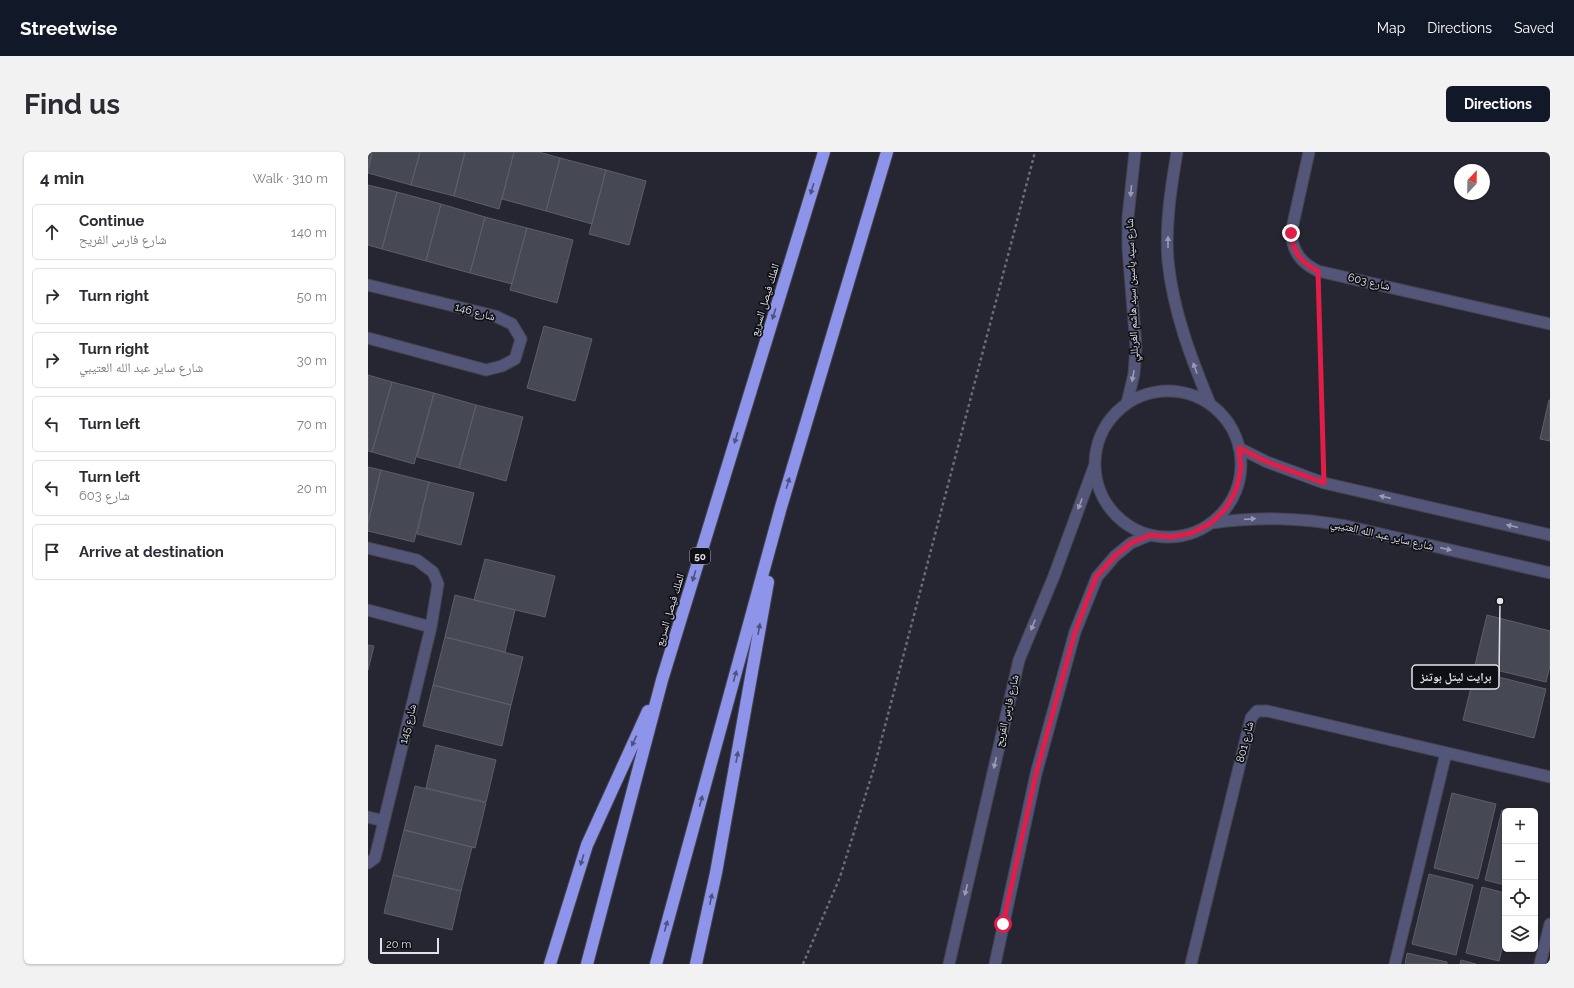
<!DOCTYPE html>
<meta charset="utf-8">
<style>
:root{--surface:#fff;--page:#f2f2f3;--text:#2b2b33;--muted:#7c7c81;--line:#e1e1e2;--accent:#111827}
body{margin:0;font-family:Raleway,"Noto Naskh Arabic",sans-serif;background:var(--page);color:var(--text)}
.controls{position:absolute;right:12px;bottom:12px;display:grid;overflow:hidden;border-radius:6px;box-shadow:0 1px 3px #0004}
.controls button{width:36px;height:36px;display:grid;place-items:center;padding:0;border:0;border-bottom:1px solid var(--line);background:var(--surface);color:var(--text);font:20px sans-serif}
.compass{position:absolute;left:1086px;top:12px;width:36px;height:36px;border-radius:50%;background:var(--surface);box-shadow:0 1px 3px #0004;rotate:22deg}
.scale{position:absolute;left:12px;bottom:10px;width:59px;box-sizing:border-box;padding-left:4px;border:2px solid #e2e3ea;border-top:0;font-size:11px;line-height:14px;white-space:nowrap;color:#e2e3ea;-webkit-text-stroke:3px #0f1015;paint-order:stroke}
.stop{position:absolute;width:12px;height:12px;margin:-9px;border:3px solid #e11d48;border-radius:50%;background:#fff}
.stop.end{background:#e11d48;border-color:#fff;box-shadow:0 1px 4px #0008}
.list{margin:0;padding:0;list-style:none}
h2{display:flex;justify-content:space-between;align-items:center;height:52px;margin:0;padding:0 16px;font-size:17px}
h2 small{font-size:13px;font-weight:400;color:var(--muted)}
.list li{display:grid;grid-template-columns:26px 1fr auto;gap:12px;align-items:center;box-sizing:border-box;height:56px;margin:0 8px 8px;padding:0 8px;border:1px solid var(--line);border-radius:6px}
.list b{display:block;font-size:15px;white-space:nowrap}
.list p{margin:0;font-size:13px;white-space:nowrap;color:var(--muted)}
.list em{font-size:13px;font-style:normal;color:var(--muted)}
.icon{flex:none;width:22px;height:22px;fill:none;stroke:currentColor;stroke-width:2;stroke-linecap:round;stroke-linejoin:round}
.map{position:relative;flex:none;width:1182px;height:812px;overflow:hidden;border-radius:6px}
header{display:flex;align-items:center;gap:24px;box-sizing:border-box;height:56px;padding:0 20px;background:var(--accent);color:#fff}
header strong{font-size:19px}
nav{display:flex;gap:22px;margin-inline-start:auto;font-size:14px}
.intro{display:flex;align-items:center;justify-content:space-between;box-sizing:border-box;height:96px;padding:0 24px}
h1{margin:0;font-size:28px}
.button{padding:10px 18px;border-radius:6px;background:var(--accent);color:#fff;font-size:14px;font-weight:700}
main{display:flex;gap:24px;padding:0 24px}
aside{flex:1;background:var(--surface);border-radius:6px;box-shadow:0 1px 3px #0004}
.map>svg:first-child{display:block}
</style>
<header>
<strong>Streetwise</strong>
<nav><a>Map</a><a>Directions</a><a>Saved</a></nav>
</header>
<div class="intro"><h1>Find us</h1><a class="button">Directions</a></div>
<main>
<aside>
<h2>4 min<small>Walk · 310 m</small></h2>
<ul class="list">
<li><svg class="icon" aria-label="ahead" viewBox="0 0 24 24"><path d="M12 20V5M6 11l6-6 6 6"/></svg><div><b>Continue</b><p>شارع فارس الفريح</p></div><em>140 m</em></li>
<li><svg class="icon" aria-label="right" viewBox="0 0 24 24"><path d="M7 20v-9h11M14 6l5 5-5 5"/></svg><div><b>Turn right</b></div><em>50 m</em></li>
<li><svg class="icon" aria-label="right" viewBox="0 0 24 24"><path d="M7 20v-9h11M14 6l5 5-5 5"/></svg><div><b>Turn right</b><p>شارع ساير عبد الله العتيبي</p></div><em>30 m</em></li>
<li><svg class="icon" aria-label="left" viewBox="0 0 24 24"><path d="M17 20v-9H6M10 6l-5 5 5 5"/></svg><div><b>Turn left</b></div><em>70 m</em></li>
<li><svg class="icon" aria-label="left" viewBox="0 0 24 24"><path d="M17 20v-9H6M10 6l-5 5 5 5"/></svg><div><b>Turn left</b><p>شارع 603</p></div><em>20 m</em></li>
<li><svg class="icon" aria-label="arrive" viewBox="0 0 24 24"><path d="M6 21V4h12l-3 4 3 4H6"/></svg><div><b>Arrive at destination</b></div></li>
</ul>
</aside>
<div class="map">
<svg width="1182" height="812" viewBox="0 0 1182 812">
<rect width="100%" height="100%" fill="#252632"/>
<!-- building -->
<path fill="#464854" stroke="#5d5e6b" d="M 0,0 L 4,0 L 0,16 Z
M 4,0 L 52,0 L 43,33 L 0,21 Z
M 52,0 L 97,0 L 86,44 L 43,33 Z
M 97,0 L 146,0 L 131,57 L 86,44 Z
M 146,0 L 171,0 L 192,6 L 178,59 L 134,47 Z
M 192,6 L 238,18 L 224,72 L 178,59 Z
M 238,18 L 278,29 L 261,93 L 221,82 Z
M 0,33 L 29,40 L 14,97 L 0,93 Z
M 29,40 L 73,52 L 58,109 L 14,97 Z
M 73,52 L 117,65 L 102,121 L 58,109 Z
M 117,65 L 159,76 L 144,132 L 102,121 Z
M 159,76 L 205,88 L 189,151 L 142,138 Z
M 176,174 L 224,187 L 207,249 L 159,236 Z
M 0,223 L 24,230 L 4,300 L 0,299 Z
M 24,230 L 66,241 L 46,312 L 4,300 Z
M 66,241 L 108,253 L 91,316 L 49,305 Z
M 1181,248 L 1182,248 L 1182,289 L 1172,287 Z
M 108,253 L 155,265 L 138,329 L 91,316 Z
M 0,315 L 13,318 L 0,371 Z
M 13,318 L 61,330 L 46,390 L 0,379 L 0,371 Z
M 61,330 L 106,341 L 93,393 L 49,382 Z
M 117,407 L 187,424 L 177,465 L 106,448 Z
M 87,443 L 147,458 L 137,500 L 77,485 Z
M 1119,463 L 1182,479 L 1182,514 L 1178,530 L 1107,513 Z
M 77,485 L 155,505 L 143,553 L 65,533 Z
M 0,493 L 6,494 L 0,518 Z
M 1107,519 L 1178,537 L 1166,586 L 1095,568 Z
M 65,533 L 143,553 L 134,594 L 55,574 Z
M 68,593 L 128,608 L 118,650 L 58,636 Z
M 47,634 L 118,651 L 107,696 L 36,678 Z
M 1084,641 L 1128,652 L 1110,727 L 1066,716 Z
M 1134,658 L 1137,659 L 1137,733 L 1117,728 Z
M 36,678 L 104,695 L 93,739 L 25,723 Z
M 1061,722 L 1105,733 L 1088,803 L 1044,792 Z
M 25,723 L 93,739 L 84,778 L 16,761 Z
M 1114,735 L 1137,741 L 1137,784 L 1131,809 L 1098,801 Z
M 1039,801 L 1079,810 L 1079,812 L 1037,812 Z
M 1093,808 L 1108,812 L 1092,812 Z"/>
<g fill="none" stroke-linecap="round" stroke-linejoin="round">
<defs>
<path id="minor" d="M 941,0 L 923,81 C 925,100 933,111 950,119 L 1182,172
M 0,133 L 127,164 L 144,172 L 153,187 L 147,207 L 134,214 L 118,218 L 0,186
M 0,396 L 49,408 L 65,420 L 70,432 L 63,475 L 16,669 L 7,706 L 0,711
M 0,458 L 63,475
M 0,665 L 16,669
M 823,812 L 883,566 L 889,559 L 899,559 L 1182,625
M 1027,812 L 1078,601
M 1172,812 L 1182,772"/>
<path id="tertiary" d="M 809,0 C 803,36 797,73 800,109 C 805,159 823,206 842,252
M727 312a73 73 0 1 1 146 0a73 73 0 1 1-146 0Z
M 759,251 L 766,222 L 768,194 L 760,97 L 760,65 L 767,0
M 871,296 L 899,310 L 956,331 L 1182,383
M 843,371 C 891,365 930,365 978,374 L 1182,421
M 581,812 L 651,508 L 686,424 L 726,315
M 627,812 L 668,622 L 707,480 L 729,425 L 747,404 L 763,391 L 782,383"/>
<path id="motorway" d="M 182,812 L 219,693 L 280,559
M 219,812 L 294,528 L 456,0
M 288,812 L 413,355 L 519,0
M 328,812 L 348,721 L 400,430"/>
</defs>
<!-- minor casing -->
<use href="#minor" stroke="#43444f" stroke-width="13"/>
<!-- tertiary casing -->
<use href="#tertiary" stroke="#43444f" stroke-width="13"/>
<!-- motorway casing -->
<use href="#motorway" stroke="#43444f" stroke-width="14"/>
<!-- path -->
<path stroke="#6b6c76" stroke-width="2.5" stroke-dasharray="3 3" stroke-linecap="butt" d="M 950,134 L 956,315
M 435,812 L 472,725 L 506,616 L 667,0"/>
<!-- minor -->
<use href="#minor" stroke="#535678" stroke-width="11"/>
<!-- tertiary -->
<use href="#tertiary" stroke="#535678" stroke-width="11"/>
<!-- motorway -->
<use href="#motorway" stroke="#8e94e9" stroke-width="12"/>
</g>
<!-- one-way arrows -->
<defs><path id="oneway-solid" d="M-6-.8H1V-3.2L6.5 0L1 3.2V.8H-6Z"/></defs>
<g fill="#4e527f">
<use href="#oneway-solid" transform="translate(444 37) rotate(107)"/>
<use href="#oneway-solid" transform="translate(406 162) rotate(107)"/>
<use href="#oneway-solid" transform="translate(368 286) rotate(107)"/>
<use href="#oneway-solid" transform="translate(420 331) rotate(-73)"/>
<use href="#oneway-solid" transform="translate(326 424) rotate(107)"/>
<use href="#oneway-solid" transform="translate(391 477) rotate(-80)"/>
<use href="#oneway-solid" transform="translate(367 524) rotate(-75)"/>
<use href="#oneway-solid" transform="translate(266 589) rotate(115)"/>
<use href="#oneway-solid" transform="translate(369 605) rotate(-80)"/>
<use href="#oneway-solid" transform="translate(333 649) rotate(-75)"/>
<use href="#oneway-solid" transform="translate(214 708) rotate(107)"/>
<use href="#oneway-solid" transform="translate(343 747) rotate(-78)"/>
<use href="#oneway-solid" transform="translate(298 774) rotate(-75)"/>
</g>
<g fill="#9a9cb1">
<use href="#oneway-solid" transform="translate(763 39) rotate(95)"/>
<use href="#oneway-solid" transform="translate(800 90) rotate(-90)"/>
<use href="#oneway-solid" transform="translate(827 216) rotate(-110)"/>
<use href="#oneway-solid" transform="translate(765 224) rotate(101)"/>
<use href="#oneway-solid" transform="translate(1017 345) rotate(-167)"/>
<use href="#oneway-solid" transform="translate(712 352) rotate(111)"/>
<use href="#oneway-solid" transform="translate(882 367) rotate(-4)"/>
<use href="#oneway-solid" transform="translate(1144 374) rotate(-167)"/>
<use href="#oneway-solid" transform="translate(1078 397) rotate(13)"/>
<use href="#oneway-solid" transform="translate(665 473) rotate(112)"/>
<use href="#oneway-solid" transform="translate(627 611) rotate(103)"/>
<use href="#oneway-solid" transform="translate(598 738) rotate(103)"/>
</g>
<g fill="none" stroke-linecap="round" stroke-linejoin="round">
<!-- route -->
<path stroke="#e11d48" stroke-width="5" d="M 635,772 L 668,622 L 707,480 L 728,425 L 747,404 L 763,391 L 782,383 L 803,385 L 824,381 L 843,371 L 858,356 L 868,338 L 873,317 L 871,296 L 899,310 L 956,331 L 950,119 C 933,111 925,100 923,81"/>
</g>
<g text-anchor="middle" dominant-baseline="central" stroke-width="3.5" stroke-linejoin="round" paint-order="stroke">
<!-- shield labels -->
<rect fill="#0f1015" stroke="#a3a4aa" stroke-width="1" x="322" y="396" width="20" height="16" rx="3"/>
<g font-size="10" font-weight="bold" fill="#e2e3ea">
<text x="332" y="404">50</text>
</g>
<!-- street labels -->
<g font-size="11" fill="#e2e3ea" stroke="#0f1015">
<text transform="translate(1001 130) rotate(13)">شارع 603</text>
<text transform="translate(764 138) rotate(-92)">شارع سيد ياسين سيد هاشم الغربللي</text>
<text transform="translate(397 148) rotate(-73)">الملك فيصل السريع</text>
<text transform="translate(107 160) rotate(15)">شارع 146</text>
<text transform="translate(1014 383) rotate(13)">شارع ساير عبد الله العتيبي</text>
<text transform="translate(302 458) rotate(-73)">الملك فيصل السريع</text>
<text transform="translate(639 559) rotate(-77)">شارع فارس الفريح</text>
<text transform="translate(40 572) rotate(-76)">شارع 145</text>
<text transform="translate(877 590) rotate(-76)">شارع 801</text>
</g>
</g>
<!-- callouts -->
<path fill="none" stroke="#e2e3ea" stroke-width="1.5" d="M1132 449L1131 525"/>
<circle fill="#e2e3ea" stroke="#0f1015" stroke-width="1.5" cx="1132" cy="449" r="4"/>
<rect fill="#0f1015" stroke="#e2e3ea" stroke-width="1.5" x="1044" y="513" width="87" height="24" rx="4"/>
<g font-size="12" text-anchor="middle" font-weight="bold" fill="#e2e3ea">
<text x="1088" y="529">برايت ليتل بوتنز</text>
</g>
</svg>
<div class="controls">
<button>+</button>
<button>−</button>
<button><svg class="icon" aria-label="locate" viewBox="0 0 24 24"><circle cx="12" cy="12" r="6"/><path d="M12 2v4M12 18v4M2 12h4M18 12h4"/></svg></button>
<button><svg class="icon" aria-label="layers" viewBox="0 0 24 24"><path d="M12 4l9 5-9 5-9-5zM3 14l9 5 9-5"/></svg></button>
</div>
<svg class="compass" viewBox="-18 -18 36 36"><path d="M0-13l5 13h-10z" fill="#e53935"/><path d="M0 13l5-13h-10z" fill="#7c7c81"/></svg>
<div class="scale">20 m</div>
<div class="stop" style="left:635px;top:772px"></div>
<div class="stop end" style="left:923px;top:81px"></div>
</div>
</main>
